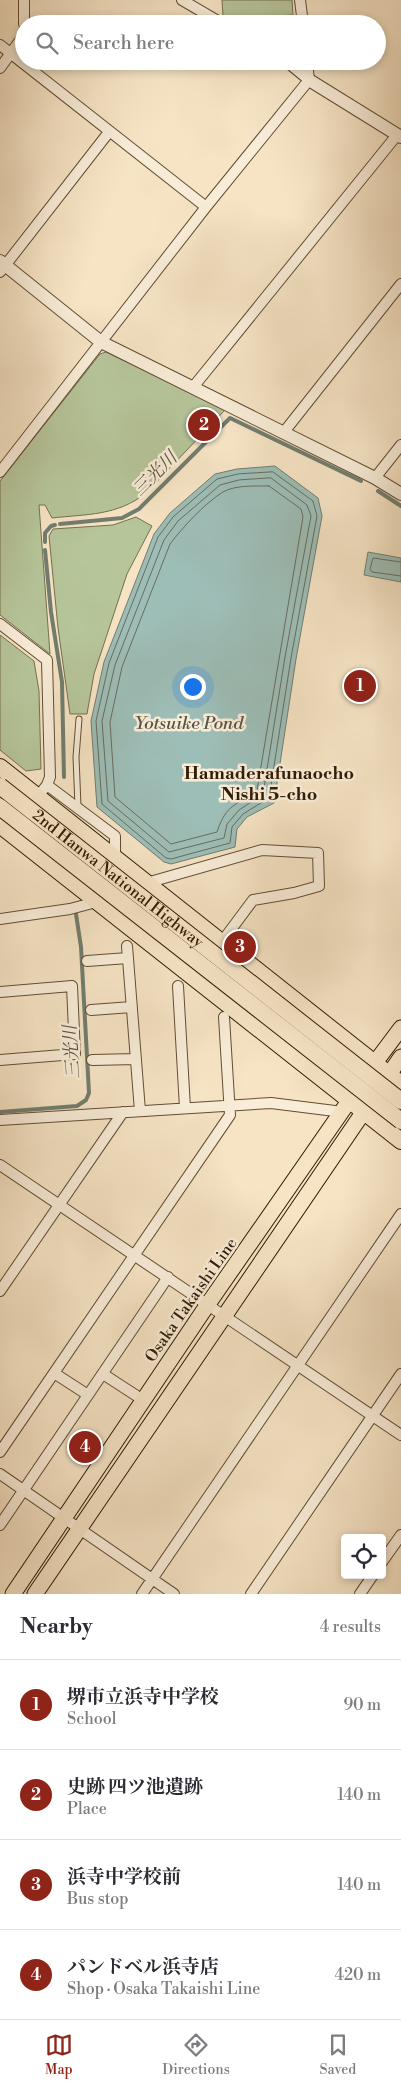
<!DOCTYPE html>
<meta charset="utf-8">
<style>
:root{--surface:#fff;--page:#f7f7f7;--text:#2b2b33;--muted:#7c7c81;--line:#e1e1e2;--accent:#8f2418}
body{margin:0;font-family:"Libre Bodoni","Noto Serif JP",serif;background:var(--page);color:var(--text)}
.controls{position:absolute;right:15px;bottom:15px;display:grid;overflow:hidden;border-radius:5px;box-shadow:0 2px 8px #0003}
.controls button{width:45px;height:45px;display:grid;place-items:center;padding:0;border:0;border-bottom:1px solid var(--line);background:var(--surface);color:var(--text);font:25px sans-serif}
.you{position:absolute;left:192px;top:686px;width:18px;height:18px;margin:-12px;border:4px solid #fff;border-radius:50%;background:#1a73e8;box-shadow:0 0 0 8px #1a73e833}
.badge{display:grid;place-items:center;width:32px;height:32px;border-radius:50%;background:var(--accent);color:#fff;font-size:16px;font-weight:700}
.pin{position:absolute;translate:-50% -50%;border:2px solid #fff;box-shadow:0 1px 5px #0006}
.list{margin:0;padding:0;list-style:none}
h2{display:flex;justify-content:space-between;align-items:center;height:65px;margin:0;padding:0 20px;font-size:21px}
h2 small{font-size:16px;font-weight:400;color:var(--muted)}
.list li{display:grid;grid-template-columns:32px 1fr auto;gap:15px;align-items:center;box-sizing:border-box;height:90px;padding:0 20px;border-top:1px solid var(--line)}
.list b{display:block;font-size:19px;white-space:nowrap}
.list p{margin:0;font-size:16px;white-space:nowrap;color:var(--muted)}
.list em{font-size:16px;font-style:normal;color:var(--muted)}
.icon{flex:none;width:28px;height:28px;fill:none;stroke:currentColor;stroke-width:2;stroke-linecap:round;stroke-linejoin:round}
.map{position:relative;flex:none;width:401px;height:1594px;overflow:hidden}
.search{position:absolute;background:var(--surface);box-shadow:0 2px 8px #0003;left:15px;right:15px;top:15px;height:55px;display:flex;align-items:center;gap:12px;box-sizing:border-box;padding:0 18px;border-radius:28px;color:var(--muted);font-size:19px}
.sheet{height:425px;background:var(--surface)}
nav{display:flex;justify-content:space-around;align-items:center;box-sizing:border-box;height:70px;border-top:1px solid var(--line);background:var(--surface);font-size:14px;color:var(--muted)}
nav a{display:grid;justify-items:center;gap:2px}
nav .on{color:var(--accent)}
.map>svg:first-child{display:block}
</style>
<div class="map">
<svg width="401" height="1594" viewBox="0 0 401 1594">
<rect width="100%" height="100%" fill="#f6e4c5"/>
<filter id="stains"><feTurbulence type="fractalNoise" baseFrequency=".004" numOctaves="4"/><feColorMatrix values="0 0 0 0 .2 0 0 0 0 .09 0 0 0 0 .02 0 0 0 .5 -.17"/></filter>
<radialGradient id="worn" r=".72"><stop offset=".6" stop-color="#630" stop-opacity="0"/><stop offset="1" stop-color="#630" stop-opacity=".3"/></radialGradient>
<!-- green -->
<path fill="#b6c59a" stroke="#74704f" d="M 222,0 L 292,0 L 293,15 L 226,19 L 223,16 Z
M 106,352 L 226,409 L 146,493 C 117,516 87,514 52,518 L 45,505 L 39,505 L 50,654 L 0,615 L 0,481 L 100,354 Z
M 136,517 L 152,526 L 127,574 L 94,674 L 87,714 L 70,714 L 58,628 L 49,536 L 53,529 L 113,525 Z
M 0,635 L 34,661 L 39,691 L 41,769 L 26,771 L 0,750 Z"/>
<!-- water -->
<path fill="#9dbeb7" stroke="#727d6f" d="M 275,466 L 318,498 L 322,516 L 296,659 L 274,803 L 247,817 L 237,829 L 235,847 L 171,864 L 164,862 L 97,807 L 91,721 L 104,662 L 154,534 L 170,513 L 215,474 L 237,469 Z
M 368,552 L 401,558 L 401,582 L 364,575 Z"/>
<g fill="none" stroke-linecap="round" stroke-linejoin="round">
<!-- shore -->
<path stroke="#676c5e" stroke-width="1" d="M 273,472 L 313,501 L 317,516 L 291,658 L 269,798 L 243,814 L 232,827 L 230,843 L 171,859 L 166,858 L 102,804 L 96,721 L 109,663 L 158,537 L 173,517 L 217,479 L 238,474 Z
M 271,478 L 307,505 L 311,516 L 285,657 L 263,794 L 239,810 L 227,824 L 224,838 L 169,852 L 108,801 L 102,721 L 115,665 L 164,540 L 178,521 L 220,485 L 239,480 Z
M 269,486 L 301,509 L 303,517 L 257,790 C 236,807 227,802 217,832 L 171,844 L 115,797 L 110,722 L 122,667 L 170,544 C 183,527 205,503 223,492 C 235,485 255,486 269,486 Z
M 401,562 L 373,558 L 370,569 L 372,572 L 401,576"/>
<!-- stream -->
<path stroke="#727d6f" stroke-width="4" d="M 378,491 L 401,506
M 60,524 L 122,518 L 139,509 L 230,418 L 361,481
M 45,542 L 45,533 L 51,526 L 55,525
M 45,550 L 51,612 L 62,682 L 64,777
M 0,1112 L 77,1106 L 86,1100 L 89,1093 L 81,947 L 76,914"/>
<defs>
<path id="service" d="M 78,806 L 76,757 L 79,719"/>
<path id="minor" d="M 182,0 L 223,24
M 300,0 L 303,24
M 24,24 L 24,0
M 0,45 L 206,207
M 286,61 L 309,80
M 0,68 L 24,35
M 0,272 L 109,132
M 194,386 L 397,135
M 284,432 L 401,284
M 0,472 L 206,207 L 309,80 L 307,61
M 375,478 L 401,445
M 0,624 L 47,660 L 50,777 L 47,785
M 43,790 L 47,785 L 115,836 L 115,858
M 143,884 L 262,850 L 318,853 L 319,886 L 294,893 L 253,900 L 221,943
M 0,919 L 70,909 L 100,901
M 127,946 L 140,1111
M 87,961 L 128,958
M 178,986 L 185,1108
M 0,992 L 72,986 L 75,1054 L 0,1060
M 91,1010 L 132,1007
M 92,1060 L 136,1059
M 0,1120 L 271,1103 L 343,1112
M 0,1165 L 401,1435
M 0,1291 L 123,1112
M 54,1373 L 88,1395
M 103,1374 L 143,1400
M 0,1452 L 230,1115 L 224,1017
M 0,1474 L 174,1594
M 0,1525 L 168,1277
M 382,1562 L 401,1535
M 142,1594 L 401,1214
M 251,1594 L 401,1374
M 360,1594 L 373,1575"/>
<path id="tertiary" d="M 309,80 L 401,137
M 0,261 L 101,342 L 375,478 L 401,494"/>
<path id="primary" d="M 368,1072 L 401,1028
M 13,1594 L 208,1304 L 356,1091
M 35,1594 L 401,1057"/>
<path id="trunk" d="M 0,767 L 401,1084
M 0,825 L 401,1141"/>
</defs>
<!-- service casing -->
<use href="#service" stroke="#624d34" stroke-width="7"/>
<!-- minor casing -->
<use href="#minor" stroke="#624d34" stroke-width="12"/>
<!-- tertiary casing -->
<use href="#tertiary" stroke="#624d34" stroke-width="14"/>
<!-- primary casing -->
<use href="#primary" stroke="#311b04" stroke-width="17"/>
<!-- trunk casing -->
<use href="#trunk" stroke="#311b04" stroke-width="18"/>
<!-- service -->
<use href="#service" stroke="#f9edd9" stroke-width="5"/>
<!-- minor -->
<use href="#minor" stroke="#f9edd9" stroke-width="10"/>
<!-- tertiary -->
<use href="#tertiary" stroke="#f9edd9" stroke-width="12"/>
<!-- primary -->
<use href="#primary" stroke="#f6e4c5" stroke-width="15"/>
<!-- trunk -->
<use href="#trunk" stroke="#f6e4c5" stroke-width="16"/>
<defs>
<g id="trunk-bridge">
<path id="s1" d="M 0,786 L 401,1101"/>
<path d="M 0,807 L 401,1121"/>
</g>
</defs>
<!-- trunk-bridge casing -->
<use href="#trunk-bridge" stroke="#311b04" stroke-width="18" stroke-linecap="butt"/>
<!-- trunk-bridge -->
<use href="#trunk-bridge" stroke="#f6e4c5" stroke-width="16"/>
</g>
<g text-anchor="middle" dominant-baseline="central" stroke-width="5" stroke-linejoin="round" paint-order="stroke">
<!-- street labels -->
<g font-size="16" fill="#311b04" stroke="#f9edd9">
<text stroke="none"><textPath href="#s1" startOffset="150">2nd Hanwa National Highway</textPath></text>
<text transform="translate(191 1300) rotate(-55)">Osaka Takaishi Line</text>
</g>
<!-- water labels -->
<g font-size="18" font-style="italic" fill="#575443" stroke="#f9edd9">
<text transform="translate(155 474) rotate(-45)">三光川</text>
<text x="189" y="723">Yotsuike Pond</text>
<text transform="translate(72 1052) rotate(-94)">三光川</text>
</g>
<!-- neighbourhood labels -->
<g font-size="18" font-weight="bold" fill="#311b04" stroke="#f9edd9">
<text x="269" y="773">Hamaderafunaocho<tspan x="269" dy="21">Nishi 5-cho</tspan></text>
</g>
</g>
<rect width="100%" height="100%" filter="url(#stains)"/>
<rect width="100%" height="100%" fill="url(#worn)"/>
</svg>
<div class="controls">
<button><svg class="icon" aria-label="locate" viewBox="0 0 24 24"><circle cx="12" cy="12" r="6"/><path d="M12 2v4M12 18v4M2 12h4M18 12h4"/></svg></button>
</div>
<div class="you"></div>
<div class="pin badge" style="left:360px;top:686px">1</div>
<div class="pin badge" style="left:204px;top:425px">2</div>
<div class="pin badge" style="left:240px;top:947px">3</div>
<div class="pin badge" style="left:85px;top:1447px">4</div>
<div class="search"><svg class="icon" aria-label="search" viewBox="0 0 24 24"><circle cx="10" cy="10" r="6"/><path d="M15 15l6 6"/></svg>Search here</div>
</div>
<section class="sheet">
<h2>Nearby<small>4 results</small></h2>
<ul class="list">
<li><span class="badge">1</span><div><b>堺市立浜寺中学校</b><p>School</p></div><em>90 m</em></li>
<li><span class="badge">2</span><div><b>史跡 四ツ池遺跡</b><p>Place</p></div><em>140 m</em></li>
<li><span class="badge">3</span><div><b>浜寺中学校前</b><p>Bus stop</p></div><em>140 m</em></li>
<li><span class="badge">4</span><div><b>パンドベル浜寺店</b><p>Shop · Osaka Takaishi Line</p></div><em>420 m</em></li>
</ul>
</section>
<nav>
<a class="on"><svg class="icon" aria-label="map" viewBox="0 0 24 24"><path d="M3 6l6-2 6 2 6-2v14l-6 2-6-2-6 2zM9 4v14M15 6v14"/></svg>Map</a>
<a><svg class="icon" aria-label="directions" viewBox="0 0 24 24"><path d="M12 3l9 9-9 9-9-9zM9 14v-3h6M13 9l2 2-2 2"/></svg>Directions</a>
<a><svg class="icon" aria-label="saved" viewBox="0 0 24 24"><path d="M7 4h10v16l-5-4-5 4z"/></svg>Saved</a>
</nav>
